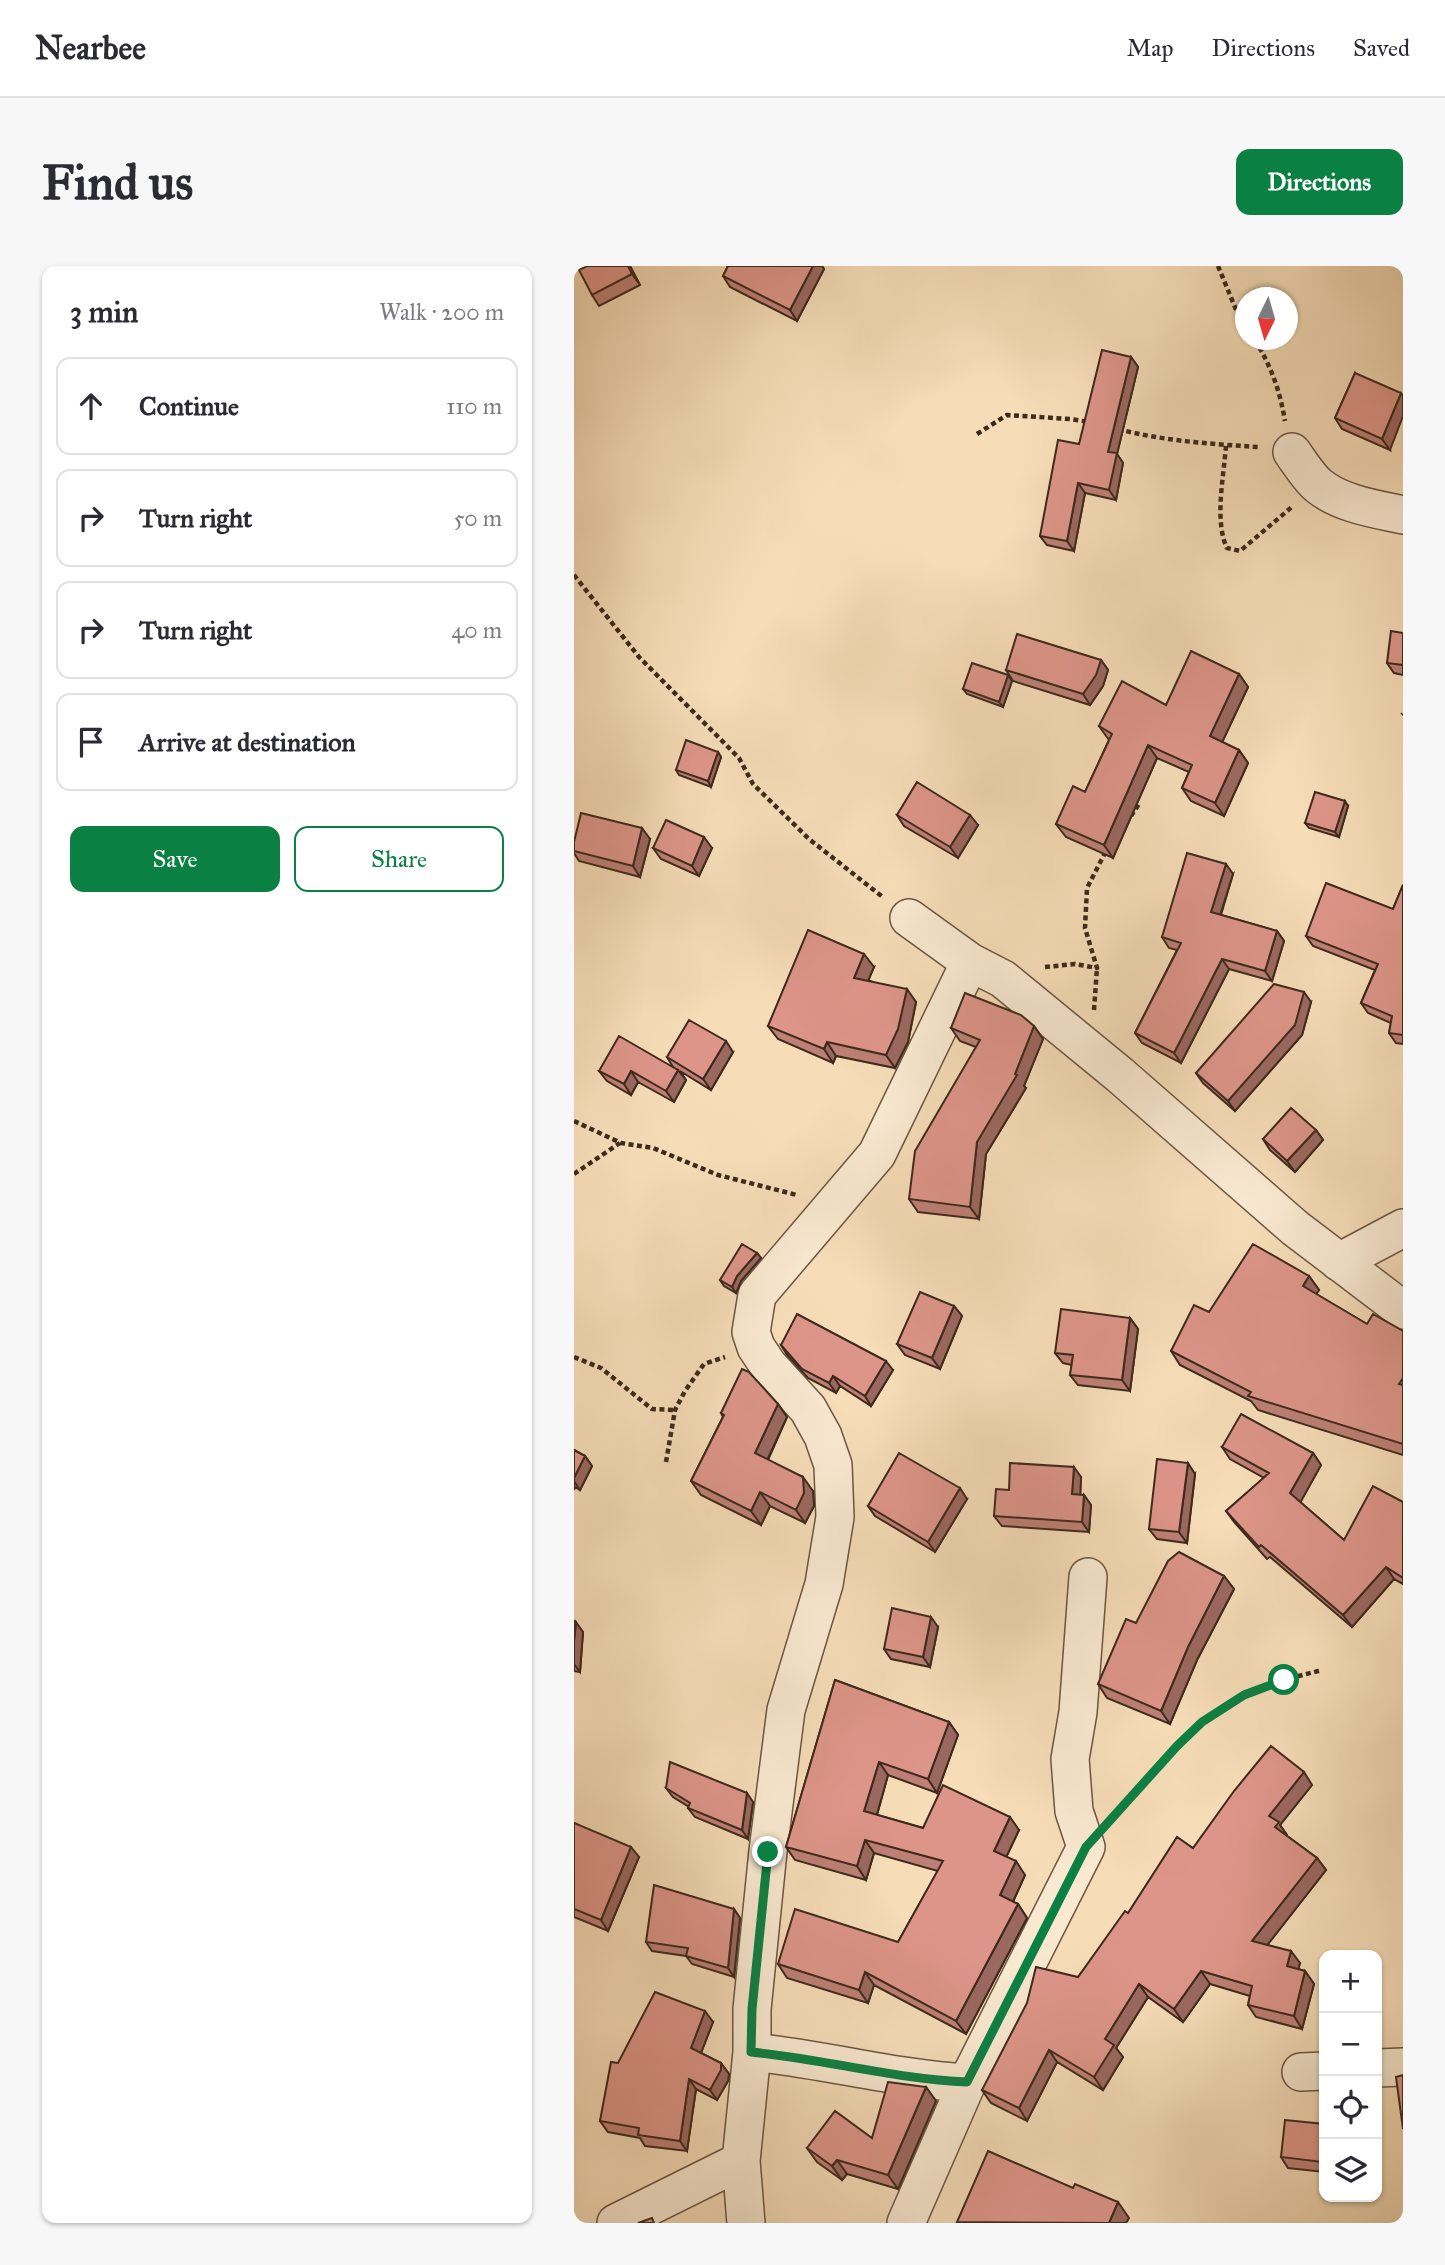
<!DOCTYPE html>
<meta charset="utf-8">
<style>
:root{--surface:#fff;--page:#f7f7f7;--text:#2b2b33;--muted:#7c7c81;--line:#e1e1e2;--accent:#0b8043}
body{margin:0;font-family:"IM FELL Great Primer",serif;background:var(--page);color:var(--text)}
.controls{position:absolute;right:21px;bottom:21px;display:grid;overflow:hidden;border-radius:14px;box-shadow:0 2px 5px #0004}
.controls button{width:63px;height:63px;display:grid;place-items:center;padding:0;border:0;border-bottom:2px solid var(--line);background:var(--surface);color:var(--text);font:35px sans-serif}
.compass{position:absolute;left:661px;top:21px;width:63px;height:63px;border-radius:50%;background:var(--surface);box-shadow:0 2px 5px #0004;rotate:185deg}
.stop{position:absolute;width:21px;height:21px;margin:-16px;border:5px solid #0b8043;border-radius:50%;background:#fff}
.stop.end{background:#0b8043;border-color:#fff;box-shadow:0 2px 7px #0008}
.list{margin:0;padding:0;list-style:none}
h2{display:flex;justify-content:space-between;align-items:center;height:91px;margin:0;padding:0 28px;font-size:30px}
h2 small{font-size:23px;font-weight:400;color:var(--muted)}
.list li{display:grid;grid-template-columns:46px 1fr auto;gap:21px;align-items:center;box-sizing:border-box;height:98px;margin:0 14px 14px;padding:0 14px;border:2px solid var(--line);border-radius:14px}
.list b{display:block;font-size:26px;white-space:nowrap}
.list em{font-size:23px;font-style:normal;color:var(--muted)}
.actions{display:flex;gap:14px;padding:21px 28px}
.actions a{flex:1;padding:16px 0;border:2px solid var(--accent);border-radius:14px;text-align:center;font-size:24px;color:var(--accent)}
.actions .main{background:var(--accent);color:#fff}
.icon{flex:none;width:38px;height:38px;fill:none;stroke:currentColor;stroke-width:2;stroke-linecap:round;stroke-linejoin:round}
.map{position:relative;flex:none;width:829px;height:1957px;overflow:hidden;border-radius:14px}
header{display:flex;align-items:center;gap:42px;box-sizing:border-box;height:98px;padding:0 35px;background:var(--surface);border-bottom:2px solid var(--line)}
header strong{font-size:33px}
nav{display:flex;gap:38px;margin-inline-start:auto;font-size:24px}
.intro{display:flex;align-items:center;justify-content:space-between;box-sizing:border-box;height:168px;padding:0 42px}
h1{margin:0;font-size:49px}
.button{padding:18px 32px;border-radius:14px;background:var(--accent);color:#fff;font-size:24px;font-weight:700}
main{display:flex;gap:42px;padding:0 42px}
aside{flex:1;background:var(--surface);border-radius:14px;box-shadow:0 2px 5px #0004}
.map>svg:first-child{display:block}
</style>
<header>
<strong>Nearbee</strong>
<nav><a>Map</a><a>Directions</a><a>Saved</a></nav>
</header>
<div class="intro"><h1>Find us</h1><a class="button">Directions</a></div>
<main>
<aside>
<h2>3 min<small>Walk · 200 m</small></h2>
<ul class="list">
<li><svg class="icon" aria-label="ahead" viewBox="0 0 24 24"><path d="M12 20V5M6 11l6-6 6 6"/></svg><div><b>Continue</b></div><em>110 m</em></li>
<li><svg class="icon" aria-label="right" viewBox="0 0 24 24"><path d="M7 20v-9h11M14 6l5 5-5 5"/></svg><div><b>Turn right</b></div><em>50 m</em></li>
<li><svg class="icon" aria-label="right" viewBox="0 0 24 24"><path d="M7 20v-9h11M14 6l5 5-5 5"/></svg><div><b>Turn right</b></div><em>40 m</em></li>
<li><svg class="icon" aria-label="arrive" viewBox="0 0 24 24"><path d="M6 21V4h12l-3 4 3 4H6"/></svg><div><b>Arrive at destination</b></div></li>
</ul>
<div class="actions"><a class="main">Save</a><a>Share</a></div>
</aside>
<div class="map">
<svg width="829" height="1957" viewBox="0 0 829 1957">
<rect width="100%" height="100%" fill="#f6ddb8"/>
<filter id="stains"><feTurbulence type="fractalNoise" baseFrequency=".00286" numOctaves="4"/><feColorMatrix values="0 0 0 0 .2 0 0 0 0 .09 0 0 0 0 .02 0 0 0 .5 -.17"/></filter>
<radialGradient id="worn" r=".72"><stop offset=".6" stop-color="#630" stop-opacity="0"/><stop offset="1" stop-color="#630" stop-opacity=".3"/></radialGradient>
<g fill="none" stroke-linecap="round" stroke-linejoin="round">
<defs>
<path id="minor" d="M 718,186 C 726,197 735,212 745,220 C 767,238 802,243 829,249
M 335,652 L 396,696 L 429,713 L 546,809 L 721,962 L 829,1044
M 765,996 L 829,962
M 178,1786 C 250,1793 321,1813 393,1817
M 803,1802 L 829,1801
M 727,1806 L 750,1805
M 42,1957 L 167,1895
M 172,1957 L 167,1895 L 178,1786 L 178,1743 L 194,1585 L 212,1444 L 250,1318 L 261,1251 L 259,1199 L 249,1170 L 234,1143 L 194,1099 L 182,1081 L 177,1066 L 183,1029 L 303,888 L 396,696
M 332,1957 L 393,1817 L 512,1581 L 500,1545 L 496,1493 L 504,1446 L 514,1311"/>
</defs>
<!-- minor casing -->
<use href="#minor" stroke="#6b5643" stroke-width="40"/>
<!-- path -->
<path stroke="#3d291c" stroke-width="4.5" stroke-dasharray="5 3.5" stroke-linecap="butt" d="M 644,0 L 663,46 L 671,59
M 681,74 C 697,100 706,125 711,155
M 544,163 C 589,175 638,178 684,181
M 403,168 L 433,149 L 496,153 L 515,156
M 652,180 C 650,209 640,255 653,282 L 666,285 L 719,240
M 0,309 L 65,391 L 165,492 L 179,518 L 235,573 L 310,632
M 828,449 L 829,448
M 557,550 L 565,538
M 471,701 L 501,698 L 523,702 L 511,662 L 513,622 L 532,585
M 520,744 L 523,702
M 0,855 L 47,877 L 79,882 L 144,909 L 223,929
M 0,908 L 46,877
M 0,1091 L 27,1102 L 78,1143 L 101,1144
M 92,1196 L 101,1144 L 111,1125 L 130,1098 L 151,1091
M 538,1551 C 576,1507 618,1455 671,1428 C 696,1416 722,1411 748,1404"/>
<!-- minor -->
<use href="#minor" stroke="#f9e9d1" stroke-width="37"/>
</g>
<!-- wall -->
<path fill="#be8076" stroke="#3d291c" stroke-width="2" d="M 13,0 L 56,0 L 66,19 L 25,40 L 18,29 Z
M 154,0 L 248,0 L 250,3 L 223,55 L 156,21 L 149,10 Z
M 557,91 L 564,101 L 543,188 L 549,197 L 542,234 L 511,227 L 500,285 L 473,279 L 466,270 L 505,178 Z
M 781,107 L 816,184 L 768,163 L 761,152 Z
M 829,367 L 829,409 L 820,407 L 813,397 Z
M 527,394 L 534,404 L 529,420 L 516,439 L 439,415 L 432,404 Z
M 665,408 L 674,421 L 648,476 L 665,484 L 674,497 L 650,550 L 617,535 L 608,522 L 615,506 L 583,492 L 539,592 L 492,571 L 482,558 L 511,526 L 535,474 L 525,460 L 592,439 Z
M 434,409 L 438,415 L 429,441 L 393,428 L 389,423 Z
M 144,486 L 147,491 L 137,521 L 105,509 L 102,504 Z
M 774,540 L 765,571 L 735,562 L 731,557 Z
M 323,549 L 404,559 L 384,592 L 330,560 Z
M 76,573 L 66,611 L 5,595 L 0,587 L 0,576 Z
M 79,582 L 138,582 L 125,610 L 87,593 Z
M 659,608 L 647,649 L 703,665 L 710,675 L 698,715 L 655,703 L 607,797 L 568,777 L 561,767 L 603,684 L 595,682 L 588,671 Z
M 829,619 L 829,778 L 822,777 L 815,767 L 817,757 L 794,747 L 787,737 L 801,704 L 739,680 L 732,670 L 819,643 Z
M 300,701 L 294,714 L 342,736 L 334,776 L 321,802 L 262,790 L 259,797 L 204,773 L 194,760 Z
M 737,736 L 728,769 L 661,845 L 629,817 L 622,807 Z
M 460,760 L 469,773 L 450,820 L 452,822 L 412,888 L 405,953 L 344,946 L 335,933 L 402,781 L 386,775 L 377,762 Z
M 159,786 L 137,824 L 106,805 L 112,814 L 100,836 L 64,816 L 57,829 L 33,815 L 25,805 L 99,801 L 93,791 Z
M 742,864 L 749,874 L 721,906 L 696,884 L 689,873 Z
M 183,987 L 187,992 L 167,1015 L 162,1027 L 150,1020 L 146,1014 Z
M 735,1010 L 745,1024 L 742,1028 L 793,1058 L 829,1065 L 829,1189 L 684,1144 L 677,1135 L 606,1099 L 597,1085 L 635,1046 Z
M 380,1040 L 388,1050 L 366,1103 L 331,1089 L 323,1078 Z
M 556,1052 L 564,1063 L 556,1125 L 504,1119 L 496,1109 L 498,1099 L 489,1097 L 481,1087 Z
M 207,1079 L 319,1104 L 297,1140 L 266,1120 L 262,1127 L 234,1112 L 213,1089 Z
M 204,1138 L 213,1151 L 194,1194 L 239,1225 L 240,1240 L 231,1257 L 196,1240 L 187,1259 L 127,1229 L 117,1215 L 149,1151 L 147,1147 Z
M 648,1181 L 739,1187 L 747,1199 L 726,1236 L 770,1274 L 829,1236 L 829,1318 L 820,1313 L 778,1361 L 696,1291 L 693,1293 L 661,1257 L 652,1245 L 690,1212 L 656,1193 Z
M 0,1184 L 11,1190 L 18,1200 L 6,1224 L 1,1221 L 0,1224 Z
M 621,1208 L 613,1277 L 583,1273 L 575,1263 Z
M 507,1211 L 506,1229 L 510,1229 L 517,1239 L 515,1266 L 428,1260 L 420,1250 L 435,1224 Z
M 393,1233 L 361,1286 L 301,1250 L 294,1240 Z
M 650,1310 L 660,1323 L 623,1394 L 596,1458 L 533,1432 L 524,1418 L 562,1357 Z
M 0,1355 L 9,1366 L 6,1406 L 0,1405 Z
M 364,1361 L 356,1401 L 317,1393 L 310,1383 Z
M 261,1414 L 375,1456 L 384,1469 L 363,1527 L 314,1509 L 303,1549 L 349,1562 L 445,1564 L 432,1591 L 451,1609 L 439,1636 L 444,1638 L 453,1652 L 392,1768 L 300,1719 L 294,1737 L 213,1712 L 204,1698 L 324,1676 L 364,1605 L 300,1587 L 292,1614 L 221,1594 L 212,1581 Z
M 738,1519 L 706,1559 L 713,1569 L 713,1570 L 743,1592 L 752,1604 L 693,1679 L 726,1697 L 724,1703 L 731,1705 L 740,1718 L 728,1763 L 682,1751 L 674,1739 L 676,1730 L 636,1718 L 609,1756 L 574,1731 L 542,1782 L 549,1791 L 529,1824 L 483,1796 L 453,1855 L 417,1837 L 408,1824 L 504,1711 L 554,1647 L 619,1582 Z
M 92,1522 L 179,1536 L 174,1573 L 121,1551 L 114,1542 L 115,1541 L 99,1531 Z
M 0,1557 L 65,1591 L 34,1665 L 0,1651 Z
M 160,1643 L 166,1652 L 160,1711 L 118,1698 L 112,1690 L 78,1685 L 72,1676 Z
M 139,1756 L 127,1787 L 147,1797 L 155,1808 L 154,1815 L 143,1834 L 122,1823 L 113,1885 L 71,1880 L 66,1872 L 34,1866 L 26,1855 L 44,1797 Z
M 352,1821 L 362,1835 L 324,1923 L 273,1908 L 268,1914 L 243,1896 L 233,1882 L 298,1872 Z
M 750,1858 L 750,1906 L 714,1902 L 707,1891 Z"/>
<!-- shaded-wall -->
<path fill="#9b6860" stroke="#3d291c" stroke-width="2" d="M 54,0 L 56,0 L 66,19 L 58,8 Z
M 239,0 L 248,0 L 250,3 L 223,55 L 216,44 Z
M 557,91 L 564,101 L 543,188 L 549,197 L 542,234 L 535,224 L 534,186 Z
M 827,127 L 829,130 L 829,150 L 816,184 L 808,173 Z
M 504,217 L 511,227 L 500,285 L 493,275 Z
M 527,394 L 534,404 L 529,420 L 516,439 L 509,428 Z
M 665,408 L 674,421 L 645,483 L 636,470 Z
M 434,409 L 438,415 L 429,441 L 425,436 Z
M 574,479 L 583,492 L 539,592 L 530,579 Z
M 665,484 L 674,497 L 650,550 L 641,537 Z
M 144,486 L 147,491 L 137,521 L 134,515 Z
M 771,535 L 774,540 L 765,571 L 761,566 Z
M 396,549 L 404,559 L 384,592 L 376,581 Z
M 68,562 L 76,573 L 66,611 L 59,600 Z
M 130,571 L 138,582 L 125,610 L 118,600 Z
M 652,598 L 659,608 L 644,656 L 637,646 Z
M 703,665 L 710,675 L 698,715 L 691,705 Z
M 290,688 L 300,701 L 290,725 L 280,712 Z
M 648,693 L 655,703 L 607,797 L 600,787 Z
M 333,723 L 342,736 L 334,776 L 321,802 L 312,789 Z
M 730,726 L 737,736 L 728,769 L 661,845 L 654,835 Z
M 460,760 L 469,773 L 450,820 L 452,822 L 412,888 L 405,953 L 396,941 L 403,876 L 441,808 Z
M 152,775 L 159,786 L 137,824 L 129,813 Z
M 253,776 L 262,790 L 259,797 L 250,783 Z
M 104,804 L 112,814 L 100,836 L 92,825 Z
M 57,805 L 64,816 L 57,829 L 50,818 Z
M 742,864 L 749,874 L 721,906 L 713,895 Z
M 183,987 L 187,992 L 167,1015 L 162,1027 L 158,1021 L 163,1010 Z
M 735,1010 L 745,1024 L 738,1034 L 729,1020 Z
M 380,1040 L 388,1050 L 366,1103 L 358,1092 Z
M 556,1052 L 564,1063 L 556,1125 L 548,1114 Z
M 312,1095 L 319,1104 L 297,1140 L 291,1130 Z
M 259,1110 L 266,1120 L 262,1127 L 255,1117 Z
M 204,1138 L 213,1151 L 190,1201 L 181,1187 Z
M 739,1187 L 747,1199 L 725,1239 L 716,1227 Z
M 11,1190 L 18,1200 L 6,1224 L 0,1215 L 0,1212 Z
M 614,1197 L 621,1208 L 613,1277 L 605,1266 Z
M 500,1201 L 507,1211 L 506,1239 L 498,1228 Z
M 229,1211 L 239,1225 L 240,1240 L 231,1257 L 222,1244 Z
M 386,1222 L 393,1233 L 361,1286 L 354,1276 Z
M 186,1226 L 196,1240 L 187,1259 L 177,1245 Z
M 510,1229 L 517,1239 L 515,1266 L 508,1256 Z
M 812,1301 L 820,1313 L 778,1361 L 769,1349 Z
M 650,1310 L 660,1323 L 623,1394 L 596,1458 L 587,1445 L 614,1381 Z
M 357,1351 L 364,1361 L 356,1401 L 349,1391 Z
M 2,1356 L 9,1366 L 6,1406 L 0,1398 L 0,1375 Z
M 375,1456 L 384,1469 L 363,1527 L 354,1513 Z
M 305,1496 L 314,1509 L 300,1559 L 290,1545 Z
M 730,1506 L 738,1519 L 706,1559 L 713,1569 L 710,1574 L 701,1561 L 695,1550 Z
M 173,1527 L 179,1536 L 174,1573 L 168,1564 Z
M 436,1551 L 445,1564 L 429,1598 L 420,1585 Z
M 291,1574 L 300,1587 L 292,1614 L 283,1600 Z
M 57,1581 L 65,1591 L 34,1665 L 27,1654 Z
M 743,1592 L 752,1604 L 687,1687 L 678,1675 Z
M 442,1595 L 451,1609 L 436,1642 L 426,1629 Z
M 444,1638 L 453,1652 L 392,1768 L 382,1755 Z
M 160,1643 L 166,1652 L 160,1711 L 154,1702 Z
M 717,1685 L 726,1697 L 722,1713 L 713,1700 Z
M 627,1705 L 636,1718 L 609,1756 L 600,1743 Z
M 731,1705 L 740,1718 L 728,1763 L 720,1750 Z
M 291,1706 L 300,1719 L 294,1737 L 285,1724 Z
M 565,1718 L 574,1731 L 542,1782 L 549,1791 L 529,1824 L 520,1811 L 531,1773 Z
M 131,1745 L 139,1756 L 125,1792 L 117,1782 Z
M 475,1784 L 483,1796 L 453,1855 L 445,1842 Z
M 147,1797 L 155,1808 L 154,1815 L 143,1834 L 136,1824 Z
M 115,1813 L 122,1823 L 113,1885 L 106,1875 Z
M 352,1821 L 362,1835 L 324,1923 L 314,1909 Z
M 263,1894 L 273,1908 L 268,1914 L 258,1900 Z
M 544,1936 L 555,1952 L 552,1957 L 535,1957 Z"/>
<!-- building -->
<path fill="#dd9589" stroke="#3d291c" stroke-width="2" d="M 13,0 L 54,0 L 58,8 L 18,29 L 5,4 Z
M 154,0 L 239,0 L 216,44 L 149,10 Z
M 528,84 L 557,91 L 534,186 L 543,187 L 535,224 L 504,217 L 493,275 L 466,270 L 484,174 L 505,178 Z
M 781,107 L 827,127 L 808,173 L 761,152 Z
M 817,365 L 829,367 L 829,399 L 813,397 Z
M 443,368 L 527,394 L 522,409 L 509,428 L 432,404 Z
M 617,385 L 665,408 L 636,470 L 665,484 L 641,537 L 608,522 L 618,499 L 574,479 L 530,579 L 482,558 L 499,520 L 511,526 L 538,468 L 525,460 L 548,415 L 592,439 Z
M 398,397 L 434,409 L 425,436 L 389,423 Z
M 112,474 L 144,486 L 134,515 L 102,504 Z
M 343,516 L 396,549 L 376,581 L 323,549 Z
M 741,526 L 771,535 L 761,566 L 731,557 Z
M 7,547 L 68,562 L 59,600 L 0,585 L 0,576 Z
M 92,554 L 130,571 L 118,600 L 79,582 Z
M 613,587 L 652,598 L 637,646 L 703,665 L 691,705 L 648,693 L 600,787 L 561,767 L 607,677 L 588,671 Z
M 752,617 L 819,643 L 829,619 L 829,769 L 815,767 L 818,750 L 787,737 L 804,698 L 732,670 Z
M 234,664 L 290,688 L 280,712 L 333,723 L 324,763 L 312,789 L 253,776 L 250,783 L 194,760 Z
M 700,718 L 730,726 L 721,759 L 654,835 L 622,807 Z
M 391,727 L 447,749 L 460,760 L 441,808 L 443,809 L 403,876 L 396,941 L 335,933 L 341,885 L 406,774 L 377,762 Z
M 115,754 L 152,775 L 129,813 L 93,791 Z
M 45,770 L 104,804 L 92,825 L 57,805 L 50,818 L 25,805 Z
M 717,842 L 742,864 L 713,895 L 689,873 Z
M 168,978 L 183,987 L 163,1010 L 158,1021 L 146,1014 Z
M 679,978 L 735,1010 L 729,1020 L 793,1058 L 799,1048 L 829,1065 L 829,1112 L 825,1118 L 829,1119 L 829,1178 L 674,1130 L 677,1126 L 597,1085 L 620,1039 L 635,1046 Z
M 346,1026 L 380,1040 L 358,1092 L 323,1078 Z
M 487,1043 L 556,1052 L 548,1114 L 496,1109 L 499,1089 L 481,1087 Z
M 223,1048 L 312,1095 L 291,1130 L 259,1110 L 255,1117 L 228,1103 L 207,1079 Z
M 168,1103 L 175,1106 L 204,1138 L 181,1187 L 229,1211 L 230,1227 L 222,1244 L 186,1226 L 177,1245 L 117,1215 L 150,1149 L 147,1147 Z
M 667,1148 L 739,1187 L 716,1227 L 770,1274 L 799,1220 L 829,1236 L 829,1312 L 812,1301 L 769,1349 L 687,1279 L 685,1281 L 652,1245 L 695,1207 L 648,1181 Z
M 0,1184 L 11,1190 L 0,1212 Z
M 325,1187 L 386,1222 L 354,1276 L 294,1240 Z
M 583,1193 L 614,1197 L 605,1266 L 575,1263 Z
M 436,1197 L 500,1201 L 498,1228 L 510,1229 L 508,1256 L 420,1250 L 422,1223 L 435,1224 Z
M 605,1286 L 650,1310 L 614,1381 L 587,1445 L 524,1418 L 552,1353 L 562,1357 L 594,1295 Z
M 318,1342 L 357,1351 L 349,1391 L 310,1383 Z
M 0,1355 L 2,1356 L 0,1375 Z
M 261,1414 L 375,1456 L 354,1513 L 305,1496 L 290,1545 L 349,1562 L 369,1519 L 436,1551 L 420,1585 L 442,1595 L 426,1629 L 444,1638 L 382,1755 L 291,1706 L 285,1724 L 204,1698 L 221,1643 L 324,1676 L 369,1595 L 291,1574 L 283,1600 L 212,1581 Z
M 697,1480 L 730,1506 L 695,1550 L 705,1556 L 701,1561 L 743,1592 L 678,1675 L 717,1685 L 713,1700 L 731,1705 L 720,1750 L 674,1739 L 678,1720 L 627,1705 L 600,1743 L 565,1718 L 531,1773 L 540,1779 L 520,1811 L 475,1784 L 445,1842 L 408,1824 L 453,1737 L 462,1701 L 504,1711 L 551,1645 L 554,1647 L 603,1571 L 619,1582 L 660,1525 Z
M 96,1496 L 173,1527 L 168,1564 L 114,1542 L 116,1537 L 92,1522 Z
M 0,1557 L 57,1581 L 27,1654 L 0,1643 Z
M 80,1619 L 160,1643 L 154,1702 L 112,1690 L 114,1682 L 72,1676 Z
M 81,1726 L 131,1745 L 117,1782 L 147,1797 L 147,1804 L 136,1824 L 115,1813 L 106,1875 L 64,1869 L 65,1862 L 26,1855 L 37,1796 L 44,1797 Z
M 829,1809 L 829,1863 L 822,1811 Z
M 314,1816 L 352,1821 L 314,1909 L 263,1894 L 258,1900 L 233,1882 L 261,1845 L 298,1872 Z
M 711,1854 L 750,1858 L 750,1878 L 748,1896 L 707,1891 Z
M 414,1885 L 499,1922 L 501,1918 L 544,1936 L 535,1957 L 383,1956 Z
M 78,1952 L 80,1957 L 64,1957 Z"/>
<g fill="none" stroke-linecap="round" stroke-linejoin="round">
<!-- route -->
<path stroke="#0b8043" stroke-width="9" d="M 194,1586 L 178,1743 L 177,1786 C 250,1793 321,1813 393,1816 L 512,1581 L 603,1480 L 628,1456 L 670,1429 L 710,1414"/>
</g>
<rect width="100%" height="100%" filter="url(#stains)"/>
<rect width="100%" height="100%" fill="url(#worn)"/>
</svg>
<div class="controls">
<button>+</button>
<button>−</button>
<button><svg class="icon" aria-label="locate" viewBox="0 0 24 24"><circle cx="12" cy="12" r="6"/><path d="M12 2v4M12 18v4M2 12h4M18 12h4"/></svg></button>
<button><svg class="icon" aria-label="layers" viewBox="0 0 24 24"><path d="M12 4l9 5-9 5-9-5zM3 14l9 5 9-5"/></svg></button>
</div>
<svg class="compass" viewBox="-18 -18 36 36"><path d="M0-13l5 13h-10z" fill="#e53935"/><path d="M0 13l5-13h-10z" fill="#7c7c81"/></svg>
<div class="stop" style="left:710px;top:1414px"></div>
<div class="stop end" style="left:194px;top:1586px"></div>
</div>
</main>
